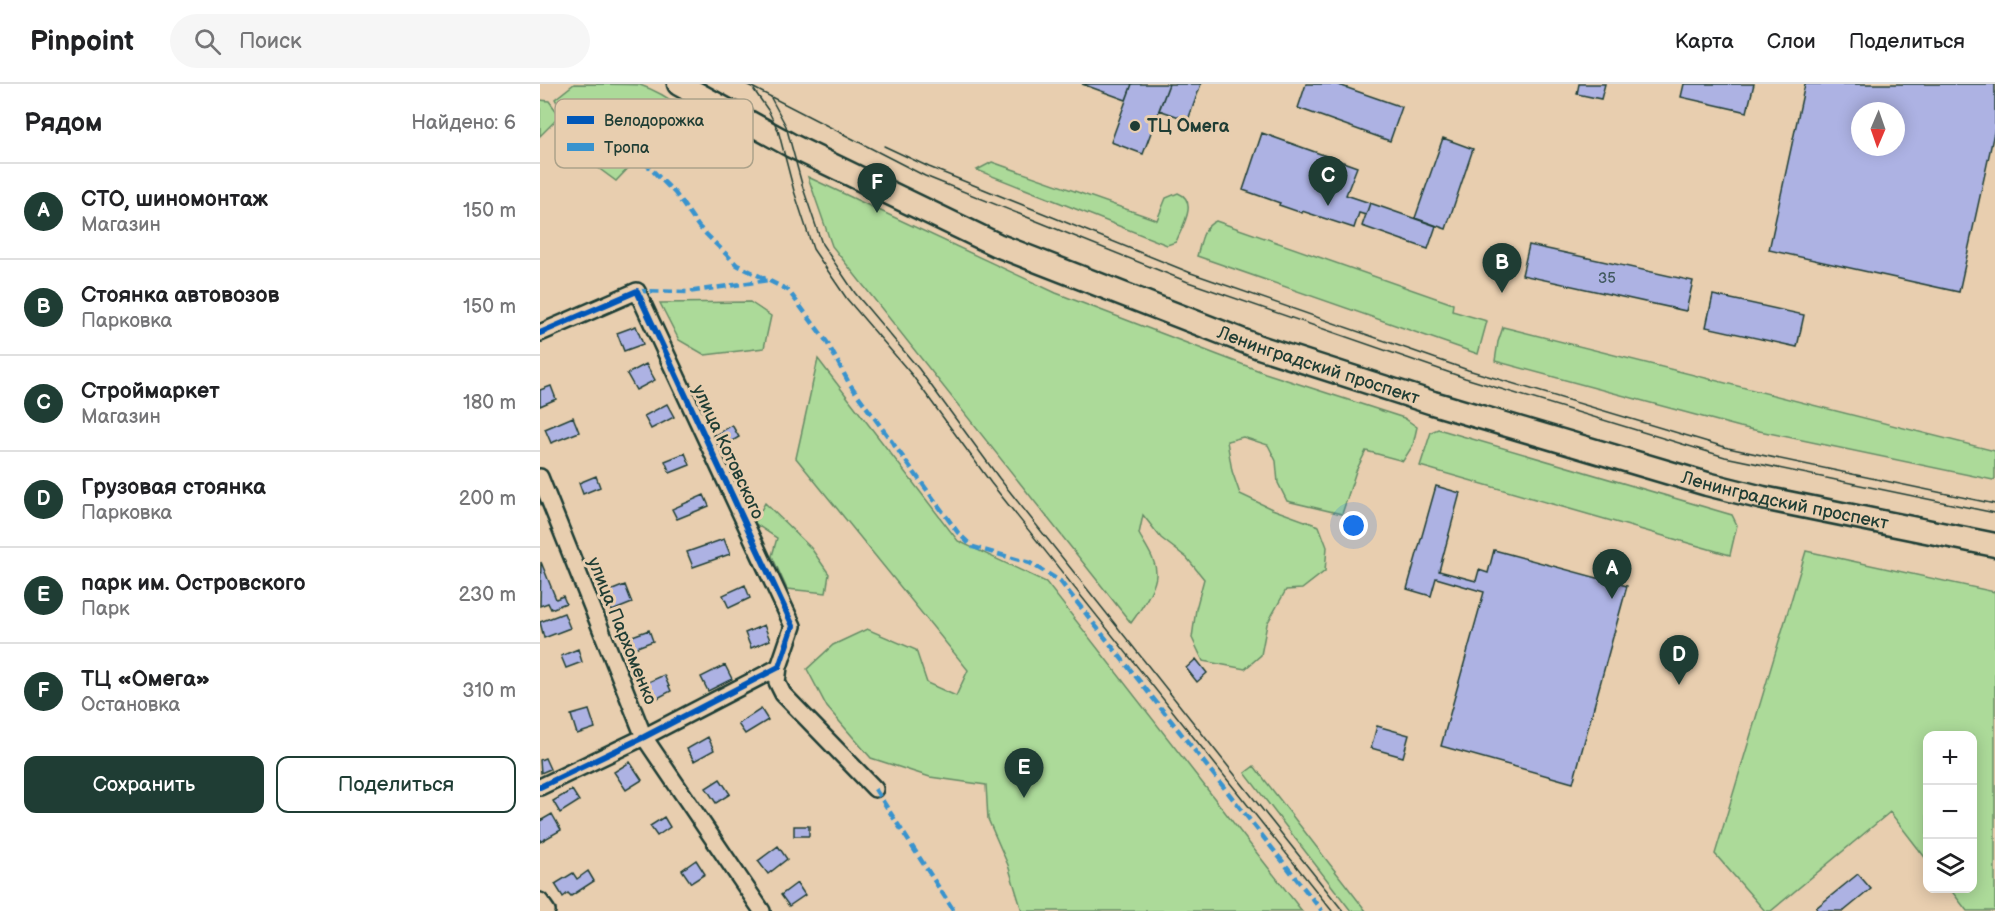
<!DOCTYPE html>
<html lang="ru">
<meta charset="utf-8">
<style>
:root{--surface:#fff;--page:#f6f6f6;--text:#202124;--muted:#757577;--line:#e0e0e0;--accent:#1f3d34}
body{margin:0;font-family:"Balsamiq Sans",sans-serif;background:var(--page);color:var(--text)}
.controls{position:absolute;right:18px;bottom:18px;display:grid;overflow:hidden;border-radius:12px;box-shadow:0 3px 15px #0003}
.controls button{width:54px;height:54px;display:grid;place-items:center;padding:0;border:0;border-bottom:2px solid var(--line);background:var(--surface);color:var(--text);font:30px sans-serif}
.compass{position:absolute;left:1311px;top:18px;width:54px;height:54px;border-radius:50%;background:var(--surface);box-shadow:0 3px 15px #0003;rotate:182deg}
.you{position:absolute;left:814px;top:442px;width:21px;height:21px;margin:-15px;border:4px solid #fff;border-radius:50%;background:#1a73e8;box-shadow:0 0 0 9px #1a73e833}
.badge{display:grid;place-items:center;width:39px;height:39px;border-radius:50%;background:var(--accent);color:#fff;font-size:20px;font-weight:700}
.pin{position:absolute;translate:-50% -50px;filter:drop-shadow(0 2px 3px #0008)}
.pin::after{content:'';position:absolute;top:32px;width:21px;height:18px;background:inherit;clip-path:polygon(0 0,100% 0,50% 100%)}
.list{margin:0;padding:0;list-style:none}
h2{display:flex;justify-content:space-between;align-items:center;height:78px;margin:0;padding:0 24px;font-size:26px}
h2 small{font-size:20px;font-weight:400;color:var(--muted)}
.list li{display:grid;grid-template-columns:39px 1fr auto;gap:18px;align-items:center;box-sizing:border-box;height:96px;padding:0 24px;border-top:2px solid var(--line)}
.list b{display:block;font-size:22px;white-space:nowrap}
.list p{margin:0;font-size:20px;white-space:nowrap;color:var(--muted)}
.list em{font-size:20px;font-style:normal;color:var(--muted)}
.actions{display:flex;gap:12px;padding:18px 24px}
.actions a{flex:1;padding:14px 0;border:2px solid var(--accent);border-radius:12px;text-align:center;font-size:21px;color:var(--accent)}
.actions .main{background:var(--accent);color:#fff}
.icon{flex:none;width:33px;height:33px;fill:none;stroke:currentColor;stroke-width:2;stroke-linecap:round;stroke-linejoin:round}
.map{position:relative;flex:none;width:1455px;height:827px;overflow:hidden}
header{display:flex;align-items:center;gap:36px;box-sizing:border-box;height:84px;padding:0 30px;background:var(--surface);border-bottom:2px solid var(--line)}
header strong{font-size:28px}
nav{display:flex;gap:33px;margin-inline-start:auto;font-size:21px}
.search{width:420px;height:54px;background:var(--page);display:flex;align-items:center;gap:15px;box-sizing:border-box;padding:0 21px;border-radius:33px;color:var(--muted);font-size:22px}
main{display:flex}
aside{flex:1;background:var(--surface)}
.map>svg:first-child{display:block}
</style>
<header>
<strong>Pinpoint</strong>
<div class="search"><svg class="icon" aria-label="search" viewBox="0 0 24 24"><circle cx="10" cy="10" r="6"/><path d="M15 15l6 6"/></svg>Поиск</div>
<nav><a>Карта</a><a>Слои</a><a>Поделиться</a></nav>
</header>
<main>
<aside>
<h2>Рядом<small>Найдено: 6</small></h2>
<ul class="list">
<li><span class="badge">A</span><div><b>СТО, шиномонтаж</b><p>Магазин</p></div><em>150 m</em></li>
<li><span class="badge">B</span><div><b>Стоянка автовозов</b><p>Парковка</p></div><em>150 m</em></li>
<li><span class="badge">C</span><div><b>Строймаркет</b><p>Магазин</p></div><em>180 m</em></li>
<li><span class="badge">D</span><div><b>Грузовая стоянка</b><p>Парковка</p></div><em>200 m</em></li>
<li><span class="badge">E</span><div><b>парк им. Островского</b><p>Парк</p></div><em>230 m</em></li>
<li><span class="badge">F</span><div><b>ТЦ «Омега»</b><p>Остановка</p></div><em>310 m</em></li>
</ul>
<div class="actions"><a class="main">Сохранить</a><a>Поделиться</a></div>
</aside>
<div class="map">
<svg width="1455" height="827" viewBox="0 0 1455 827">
<rect width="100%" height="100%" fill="#e8ceaf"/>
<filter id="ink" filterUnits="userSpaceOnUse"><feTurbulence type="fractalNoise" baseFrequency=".0167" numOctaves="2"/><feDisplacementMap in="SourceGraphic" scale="12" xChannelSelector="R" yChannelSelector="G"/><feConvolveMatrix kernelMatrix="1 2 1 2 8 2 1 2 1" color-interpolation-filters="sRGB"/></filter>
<g filter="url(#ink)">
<!-- green -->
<path fill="#acda99" stroke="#668c66" stroke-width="1.5" d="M 34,0 C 48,0 89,0 100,1 C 134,12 162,40 188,65 L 150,49 L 122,32 L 106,25 L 84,41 L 95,77 L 76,97 L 27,61 L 28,37 L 15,15 Z
M 0,16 L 9,17 L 20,32 L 0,52 Z
M 452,78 L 617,136 L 626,114 L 638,109 C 659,117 642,143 636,158 L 627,161 L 437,86 Z
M 268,93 L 516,209 L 725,289 L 864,334 L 877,343 L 873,361 L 863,377 L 826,367 L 816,387 L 802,430 L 747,417 L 738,399 L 736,377 L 728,361 L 703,353 L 687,357 L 692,387 L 700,410 L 732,425 L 779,442 L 787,463 L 785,487 L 762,505 L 746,506 L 727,540 L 721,571 L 705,585 L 663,577 L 652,554 L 656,525 L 664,495 L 647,474 L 621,454 L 603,431 L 599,450 C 605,461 616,476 616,489 C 617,502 599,528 591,539 L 292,162 Z
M 676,137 L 913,220 L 912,227 L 947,237 L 938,270 L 657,172 C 661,159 662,143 676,137 Z
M 210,218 L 231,232 L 224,264 L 165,271 L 139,256 L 120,219 Z
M 963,243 L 1455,367 L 1455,395 L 1453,396 L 1200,343 L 955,277 L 958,258 Z
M 278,275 L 418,457 L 506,498 L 762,827 L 482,827 L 468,781 L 448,735 L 446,701 L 390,693 L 331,674 L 287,623 L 267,585 L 293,561 L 327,545 L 376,566 L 387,599 L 416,612 L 428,586 L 256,374 Z
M 898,345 L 1192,431 L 1197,441 L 1190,471 L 880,382 L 891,348 Z
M 225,419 L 271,464 L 289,490 L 286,509 L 247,505 L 232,472 L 237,454 L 214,439 Z
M 1266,467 L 1455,508 L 1455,827 L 1427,827 L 1410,805 L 1432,804 L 1432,652 L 1388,652 L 1387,776 L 1350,728 L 1231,827 L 1225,827 L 1175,770 Z
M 714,682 L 826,827 L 811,827 L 705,689 Z"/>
<!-- building -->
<path fill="#adb2e3" stroke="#1f3d34" stroke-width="1.5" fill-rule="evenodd" d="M 542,0 L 592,0 L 586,16 Z
M 592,0 L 629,0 L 603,70 L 571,58 Z
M 629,0 L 661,0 L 648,36 L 619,26 Z
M 766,0 L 796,0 L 862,23 L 850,57 L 758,24 Z
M 1039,0 L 1065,0 L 1061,15 L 1037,10 Z
M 1144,0 L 1214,0 L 1207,28 L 1141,13 Z
M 1265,0 L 1455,0 L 1455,44 L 1419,208 L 1229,166 ZM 1320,27 L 1356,27 L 1356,63 L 1320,63 Z
M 722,49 L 817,83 L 806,111 L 830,119 L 826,131 L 819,129 L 814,144 L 762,127 L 762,129 L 739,121 L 740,119 L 703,106 Z
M 903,54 L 933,65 L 906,145 L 875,134 Z
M 830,119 L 896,142 L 888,165 L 822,142 Z
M 989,161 L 1153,197 L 1146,227 L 982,191 Z
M 1173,211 L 1264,231 L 1257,263 L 1166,243 Z
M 96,242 L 103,260 L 84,267 L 77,249 Z
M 106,280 L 115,296 L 96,306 L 87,290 Z
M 11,302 L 16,315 L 0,322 L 0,306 Z
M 127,320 L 134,333 L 111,345 L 104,332 Z
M 33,333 L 39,348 L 11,359 L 5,345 Z
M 192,341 L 199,353 L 179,365 L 172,353 Z
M 145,369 L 150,381 L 130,389 L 125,377 Z
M 56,392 L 60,403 L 43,410 L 39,399 Z
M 896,402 L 920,409 L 899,487 L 936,497 L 939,486 L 948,489 L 954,466 L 1087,502 L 1033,699 L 901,662 L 944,508 L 896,494 L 891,512 L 867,505 Z
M 164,411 L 169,422 L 137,435 L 132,425 Z
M 184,455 L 190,470 L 153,483 L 147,468 Z
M 1,478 L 16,515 L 23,512 L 26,519 L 11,525 L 8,519 L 0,522 Z
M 85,501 L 92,519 L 72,527 L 65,509 Z
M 205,501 L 210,514 L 189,524 L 183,511 Z
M 24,529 L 30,544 L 4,554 L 0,538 Z
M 224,541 L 230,556 L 211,564 L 205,549 Z
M 109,546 L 113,557 L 92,565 L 87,554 Z
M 38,565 L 42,578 L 26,584 L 21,572 Z
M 656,575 L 667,589 L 657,598 L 646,584 Z
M 185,581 L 192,595 L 168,607 L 161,593 Z
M 124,591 L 131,607 L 112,617 L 104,600 Z
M 221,625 L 228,636 L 205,650 L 198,640 Z
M 49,626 L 55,644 L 37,650 L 31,631 Z
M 837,642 L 869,651 L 863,673 L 831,664 Z
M 168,653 L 174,666 L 154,677 L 147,665 Z
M 5,674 L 10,685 L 1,689 L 0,676 Z
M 90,678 L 102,696 L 86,706 L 74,688 Z
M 180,695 L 190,710 L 176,719 L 166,704 Z
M 32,706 L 39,717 L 20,729 L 13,717 Z
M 12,730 L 21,746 L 0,758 L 0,737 Z
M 124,733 L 130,743 L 117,752 L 110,742 Z
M 254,742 L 269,742 L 269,752 L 254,752 Z
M 238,762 L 247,775 L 228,790 L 218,777 Z
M 156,776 L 165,790 L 151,799 L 142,786 Z
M 48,787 L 54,797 L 31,812 L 28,809 L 23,813 L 15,800 L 33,789 L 37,795 Z
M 1318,790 L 1331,805 L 1304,827 L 1278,827 L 1276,824 Z
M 257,799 L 265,811 L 249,822 L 241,811 Z"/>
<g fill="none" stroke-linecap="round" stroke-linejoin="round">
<defs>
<path id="minor" d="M 0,249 L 97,207 L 253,542 L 239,583 L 104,653 L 0,703
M 0,393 L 104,653 L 222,827
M 239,583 L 237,598 L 243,610 L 335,705
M 0,817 L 7,827"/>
<g id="primary">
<path id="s1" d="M 139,0 L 252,62 L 457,161 L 719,263 L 893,319 L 1167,400 L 1223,414 L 1455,461"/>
</g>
</defs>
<!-- minor casing -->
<use href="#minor" stroke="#1f3d34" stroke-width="20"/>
<!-- primary casing -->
<use href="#primary" stroke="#1f3d34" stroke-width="27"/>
<!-- minor -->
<use href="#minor" stroke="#e8ceaf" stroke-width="15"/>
<!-- primary -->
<use href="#primary" stroke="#e8ceaf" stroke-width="22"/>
<!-- tram -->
<path stroke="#1f3d34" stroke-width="1.5" d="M 206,0 L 385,92 L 648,198 L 925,294 L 1185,373 L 1455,429
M 214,6 L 228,26 L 238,46 L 254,107 L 273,165 L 307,215 L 372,291 L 451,399 L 792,827
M 231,14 L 246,42 L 263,104 L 282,160 L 315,209 L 379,285 L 459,394 L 803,827
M 344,62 L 389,83 L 651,189 L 928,286 L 1188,364 L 1455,420"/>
<!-- quiet -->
<path stroke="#3993ce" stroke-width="4.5" stroke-dasharray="9 4.5" stroke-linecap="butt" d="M 75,49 L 135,109 L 159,143 L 197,181 L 248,206 L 287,258 L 309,299 L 419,450 L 433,463 L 490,479 L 520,497 L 782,827
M 97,207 L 148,208 L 228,196
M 335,705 L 414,827"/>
<defs>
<path id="cycleway" d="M 0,249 L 97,207 L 253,542 L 239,583 L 104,653 L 0,703"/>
</defs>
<!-- cycleway casing -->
<use href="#cycleway" stroke="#e8ceaf" stroke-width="10"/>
<!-- cycleway -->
<use href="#cycleway" stroke="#0057b8" stroke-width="6"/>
</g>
</g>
<!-- markers -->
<circle fill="#1f3d34" stroke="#e8ceaf" stroke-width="2" cx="595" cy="42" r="6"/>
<g text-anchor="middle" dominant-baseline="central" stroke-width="6" stroke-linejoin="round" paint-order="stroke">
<!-- number labels -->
<g font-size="15" fill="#425a60">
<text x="1067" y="194">35</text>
</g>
<!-- poi labels -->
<g font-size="18" font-weight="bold" fill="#1f3d34" stroke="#e8ceaf" text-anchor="start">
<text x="607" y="42">ТЦ Омега</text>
</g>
<!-- street labels -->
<g font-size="18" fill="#1f3d34" stroke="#e8ceaf">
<text stroke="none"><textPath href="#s1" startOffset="700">Ленинградский проспект</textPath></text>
<text transform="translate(188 368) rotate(65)">улица Котовского</text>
<text stroke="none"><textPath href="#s1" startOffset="1186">Ленинградский проспект</textPath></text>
<text transform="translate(82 547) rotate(68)">улица Пархоменко</text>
</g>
</g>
<!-- legend -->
<rect x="15" y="15" width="198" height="69" rx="9" fill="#e8ceaf" stroke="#aca28a" stroke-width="1.5"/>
<rect x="27" y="32" width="27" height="8" fill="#0057b8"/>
<rect x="27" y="59" width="27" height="8" fill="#3993ce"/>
<g font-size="16" fill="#1f3d34">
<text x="64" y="42">Велодорожка</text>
<text x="64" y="69">Тропа</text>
</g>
</svg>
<div class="controls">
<button>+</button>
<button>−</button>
<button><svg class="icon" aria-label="layers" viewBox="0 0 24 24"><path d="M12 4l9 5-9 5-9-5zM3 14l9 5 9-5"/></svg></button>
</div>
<svg class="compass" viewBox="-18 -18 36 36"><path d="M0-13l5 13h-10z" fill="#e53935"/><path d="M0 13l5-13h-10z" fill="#757577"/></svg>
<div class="you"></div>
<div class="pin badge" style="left:1072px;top:515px">A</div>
<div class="pin badge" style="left:962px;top:209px">B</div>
<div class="pin badge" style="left:788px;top:122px">C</div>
<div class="pin badge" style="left:1139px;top:601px">D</div>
<div class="pin badge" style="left:484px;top:714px">E</div>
<div class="pin badge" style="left:337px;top:129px">F</div>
</div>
</main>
